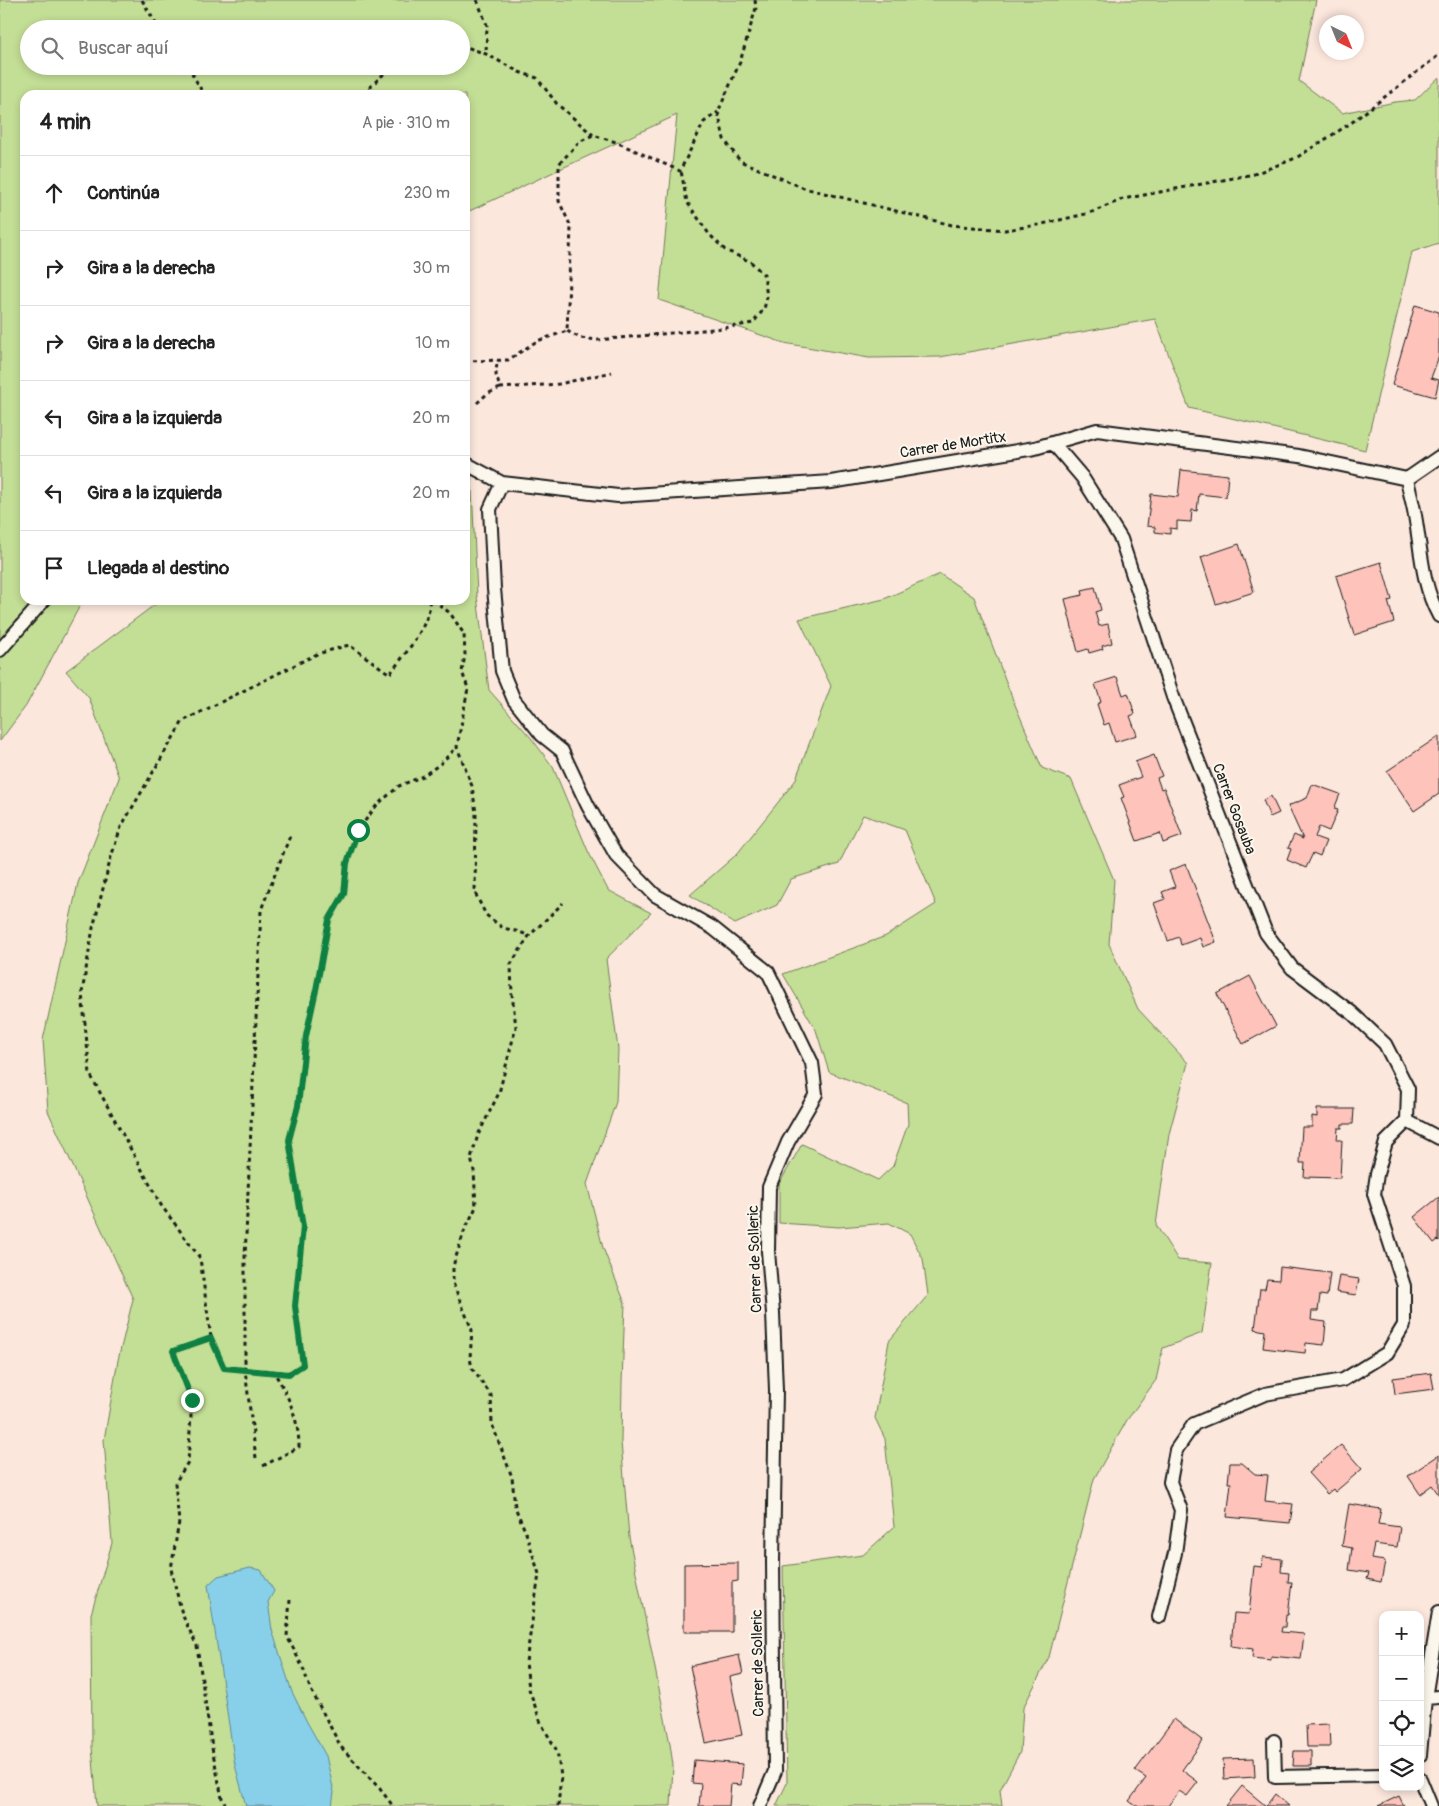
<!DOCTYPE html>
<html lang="es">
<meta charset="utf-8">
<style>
:root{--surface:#fff;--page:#f6f6f6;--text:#222;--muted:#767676;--line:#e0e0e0}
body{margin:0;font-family:Pangolin,sans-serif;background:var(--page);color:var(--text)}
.controls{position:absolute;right:15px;bottom:15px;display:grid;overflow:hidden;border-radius:10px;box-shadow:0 2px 8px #0003}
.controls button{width:45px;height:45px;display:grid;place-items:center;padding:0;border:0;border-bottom:1px solid var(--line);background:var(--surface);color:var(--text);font:25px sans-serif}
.compass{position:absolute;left:1319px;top:15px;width:45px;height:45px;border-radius:50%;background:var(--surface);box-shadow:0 2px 8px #0003;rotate:137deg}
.stop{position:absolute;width:15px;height:15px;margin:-11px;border:4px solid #0b8043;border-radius:50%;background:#fff}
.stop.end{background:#0b8043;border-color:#fff;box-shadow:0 1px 5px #0008}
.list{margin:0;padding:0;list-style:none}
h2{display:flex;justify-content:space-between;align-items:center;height:65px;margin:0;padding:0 20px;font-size:21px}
h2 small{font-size:16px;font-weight:400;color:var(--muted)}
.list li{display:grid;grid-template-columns:32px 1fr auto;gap:15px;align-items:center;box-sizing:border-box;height:75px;padding:0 20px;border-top:1px solid var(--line)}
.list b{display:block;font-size:19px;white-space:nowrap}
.list em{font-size:16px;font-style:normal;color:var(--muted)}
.icon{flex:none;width:28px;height:28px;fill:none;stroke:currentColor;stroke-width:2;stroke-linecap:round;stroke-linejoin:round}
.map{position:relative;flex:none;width:1439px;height:1806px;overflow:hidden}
.search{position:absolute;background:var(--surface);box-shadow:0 2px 8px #0003;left:20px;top:20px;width:450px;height:55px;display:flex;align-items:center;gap:12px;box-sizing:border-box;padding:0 18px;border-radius:28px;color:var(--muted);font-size:19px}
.panel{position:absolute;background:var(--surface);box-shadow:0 2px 8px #0003;left:20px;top:90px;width:450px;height:515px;border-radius:15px}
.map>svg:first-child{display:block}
</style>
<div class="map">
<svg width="1439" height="1806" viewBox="0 0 1439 1806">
<rect width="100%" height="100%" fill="#fce7dd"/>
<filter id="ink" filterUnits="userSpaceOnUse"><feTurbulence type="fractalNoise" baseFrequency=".02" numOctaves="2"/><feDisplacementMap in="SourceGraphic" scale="10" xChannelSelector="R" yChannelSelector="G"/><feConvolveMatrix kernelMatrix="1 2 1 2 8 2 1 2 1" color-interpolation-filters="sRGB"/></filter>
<g filter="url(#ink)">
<!-- green -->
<path fill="#c3de95" stroke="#707d58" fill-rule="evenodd" d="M 0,0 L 1316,0 L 1299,81 L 1342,113 L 1395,102 L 1415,100 L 1439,77 L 1439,243 L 1412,252 L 1365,450 L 1189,408 L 1155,319 L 940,357 L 869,358 L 784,343 L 659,300 L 677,115 L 465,213 L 465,95 L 25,95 L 25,600 L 83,600 L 26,706 L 0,741 ZM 29,29 L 461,29 L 461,66 L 29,66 Z
M 465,465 L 471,467 L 477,596 L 489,690 L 532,739 L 553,767 L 588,851 L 608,890 L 651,913 L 606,959 L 618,1049 L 616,1102 L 587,1184 L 603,1248 L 625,1303 L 622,1383 L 621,1442 L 629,1537 L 670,1744 L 673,1765 L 671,1806 L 97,1806 L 92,1747 L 91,1614 L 112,1543 L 104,1440 L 118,1360 L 133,1299 L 48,1111 L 43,1040 L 78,883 L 119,778 L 89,698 L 66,671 L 161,600 L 465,600 Z
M 940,574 L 974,597 L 1013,700 L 1042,768 L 1071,779 L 1114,880 L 1109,944 L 1138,1009 L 1188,1063 L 1169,1134 L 1156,1225 L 1178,1260 L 1212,1263 L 1202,1333 L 1163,1348 L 1156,1380 L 1127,1420 L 1094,1479 L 1049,1657 L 1023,1708 L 1020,1752 L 1000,1790 L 1002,1806 L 776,1806 L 787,1783 L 783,1566 L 863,1555 L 894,1527 L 885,1439 L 875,1418 L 889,1341 L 928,1295 L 923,1259 L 910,1234 L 889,1223 L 839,1227 L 779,1223 L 779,1184 L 802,1144 L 878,1180 L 893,1166 L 908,1124 L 907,1103 L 829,1072 L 816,1030 L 783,974 L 886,936 L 936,904 L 905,830 L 863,815 L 839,864 L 791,879 L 777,905 L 735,924 L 690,895 L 737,854 L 795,781 L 831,686 L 799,619 L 884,599 Z"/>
<!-- water -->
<path fill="#88d0e9" stroke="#5d8897" d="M 250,1568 L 261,1570 L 274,1591 L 268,1602 L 272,1630 L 292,1692 L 307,1722 L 326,1756 L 334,1792 L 332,1806 L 246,1806 L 235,1765 L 208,1585 L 218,1576 Z"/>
<!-- building -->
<path fill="#fec3ba" stroke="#1c1c1c" d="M 1415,305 L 1439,312 L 1439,356 L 1431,378 L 1439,380 L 1435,397 L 1392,385 Z
M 1181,470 L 1228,475 L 1226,497 L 1199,494 L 1197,511 L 1192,510 L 1191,522 L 1177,521 L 1177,529 L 1170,528 L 1170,534 L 1155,532 L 1155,527 L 1147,526 L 1151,494 L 1178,497 Z
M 1239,544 L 1254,592 L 1216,604 L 1201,557 Z
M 1381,562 L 1392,600 L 1388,601 L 1394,622 L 1354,635 L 1336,576 Z
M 1095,587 L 1101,610 L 1095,612 L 1099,626 L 1108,624 L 1112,643 L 1102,646 L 1103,649 L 1089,653 L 1088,649 L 1078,652 L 1065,599 L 1083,595 L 1082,590 Z
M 1117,677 L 1123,695 L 1128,693 L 1135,714 L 1130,716 L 1137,735 L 1115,742 L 1109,723 L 1104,725 L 1097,704 L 1101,702 L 1095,684 Z
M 1439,736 L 1439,794 L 1414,811 L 1387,771 Z
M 1154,755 L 1162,776 L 1157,778 L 1161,789 L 1164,788 L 1182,836 L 1163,843 L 1160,833 L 1137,841 L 1121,798 L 1124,797 L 1119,785 L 1141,777 L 1135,762 Z
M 1312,784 L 1340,794 L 1334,809 L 1338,810 L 1329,831 L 1319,827 L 1315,837 L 1326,841 L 1320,856 L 1313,853 L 1306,868 L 1287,860 L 1291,849 L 1288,848 L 1294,835 L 1303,839 L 1288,806 L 1307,798 Z
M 1271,796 L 1279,813 L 1270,817 L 1263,800 Z
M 1186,864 L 1216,942 L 1203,947 L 1200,938 L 1181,945 L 1179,937 L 1168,941 L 1154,903 L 1165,899 L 1162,892 L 1175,887 L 1169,871 Z
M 1250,976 L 1276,1026 L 1243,1044 L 1217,994 Z
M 1317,1109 L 1354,1109 L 1353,1124 L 1342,1124 L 1342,1128 L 1338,1128 L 1337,1140 L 1342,1140 L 1340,1178 L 1304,1177 L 1305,1163 L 1300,1163 L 1302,1127 L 1312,1127 L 1312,1116 L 1317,1117 Z
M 1439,1197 L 1439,1241 L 1438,1240 L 1434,1243 L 1414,1217 Z
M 1280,1267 L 1330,1273 L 1327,1296 L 1320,1295 L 1318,1311 L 1312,1311 L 1311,1320 L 1326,1322 L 1324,1345 L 1306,1343 L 1305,1353 L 1263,1348 L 1265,1331 L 1255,1329 L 1260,1289 L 1265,1289 L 1267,1279 L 1279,1280 Z
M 1339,1276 L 1359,1279 L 1356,1295 L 1336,1292 Z
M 1431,1373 L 1434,1389 L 1395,1394 L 1393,1378 Z
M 1341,1445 L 1362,1469 L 1335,1492 L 1333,1489 L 1327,1494 L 1308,1473 Z
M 1439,1455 L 1439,1495 L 1432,1485 L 1420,1494 L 1408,1476 Z
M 1230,1463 L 1242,1463 L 1255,1474 L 1268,1475 L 1265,1501 L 1293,1504 L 1290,1523 L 1227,1517 L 1231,1483 L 1228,1483 Z
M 1349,1504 L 1381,1509 L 1378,1524 L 1400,1527 L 1397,1547 L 1374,1544 L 1371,1559 L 1385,1561 L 1381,1582 L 1367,1579 L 1369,1573 L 1349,1570 L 1352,1548 L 1342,1546 Z
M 1263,1557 L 1282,1559 L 1281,1572 L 1289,1573 L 1288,1582 L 1292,1582 L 1288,1615 L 1286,1615 L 1285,1627 L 1282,1627 L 1281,1632 L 1304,1634 L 1301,1659 L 1271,1656 L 1271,1660 L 1252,1658 L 1253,1649 L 1231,1646 L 1234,1613 L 1249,1614 L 1254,1566 L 1262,1567 Z
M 738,1563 L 738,1581 L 732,1582 L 732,1632 L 684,1632 L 684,1564 Z
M 739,1655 L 743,1674 L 730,1677 L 742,1735 L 706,1743 L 690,1666 Z
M 1174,1719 L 1203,1741 L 1182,1770 L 1198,1782 L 1187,1796 L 1179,1791 L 1169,1806 L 1136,1806 L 1129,1801 L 1146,1778 L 1135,1771 Z
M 1329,1724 L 1330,1747 L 1307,1747 L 1306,1725 Z
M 1294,1751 L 1311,1751 L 1311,1766 L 1293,1766 Z
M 1254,1758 L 1255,1777 L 1224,1779 L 1223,1759 Z
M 694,1760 L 743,1764 L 741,1785 L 731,1784 L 729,1806 L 699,1806 L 701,1784 L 692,1783 Z
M 1242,1786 L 1266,1806 L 1275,1794 L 1289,1806 L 1226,1806 Z
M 1399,1796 L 1404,1806 L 1378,1806 Z"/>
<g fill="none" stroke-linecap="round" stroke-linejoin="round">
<defs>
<path id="street" d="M 1053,443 L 1082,477 L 1121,539 L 1173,697 L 1266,933 L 1292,968 L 1352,1013 L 1385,1044 L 1408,1089 L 1407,1121 L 1439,1138
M 465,463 L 502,483 L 618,496 L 831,482 L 1035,448 L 1097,430 L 1299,456 L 1407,479 L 1439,457
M 1407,479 C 1409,490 1412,500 1414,510 C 1421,545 1421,584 1439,616
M 502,483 L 490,509 L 494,589 L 502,671 L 514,700 L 542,735 L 562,751 L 588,806 L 616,855 L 655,895 L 713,928 L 768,972 L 812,1063 L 816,1094 L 788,1142 L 769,1187 L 768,1251 L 773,1313 L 776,1390 L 773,1562 L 775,1771 L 760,1806
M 0,650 L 44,600
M 1159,1617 L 1175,1553 L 1181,1510 L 1170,1482 L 1176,1450 L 1194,1424 L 1265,1394 L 1343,1380 L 1387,1353 L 1404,1325 L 1404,1286 L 1374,1194 L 1377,1174 L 1386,1142 L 1407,1121
M 1425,1698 L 1439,1697
M 1274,1741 L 1275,1777 L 1383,1775
M 1420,1755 L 1425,1698 L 1439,1612
M 1420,1779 L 1431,1806"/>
</defs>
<!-- street casing -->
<use href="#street" stroke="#1c1c1c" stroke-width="16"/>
<!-- path -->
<path stroke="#1c1c1c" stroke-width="3" stroke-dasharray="4 4" stroke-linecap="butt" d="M 142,0 L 159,29
M 477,0 L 487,25 L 486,54
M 755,0 L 756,8 L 740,62 L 718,112 L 724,139 L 740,161 L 804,188 L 952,225 L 1005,230 L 1038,225 L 1090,213 L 1123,199 L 1254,174 L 1296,158 L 1351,123 L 1439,55
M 461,45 L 486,54 L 519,72 L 537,78 L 557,104 L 593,135
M 188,66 L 204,95
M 366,95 L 370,87 L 392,66
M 567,331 L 580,338 L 598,340 L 724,328 L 753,323 L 764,309 L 767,297 L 764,275 L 751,262 L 725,250 L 709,234 L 687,202 L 681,171
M 465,361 L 508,360 L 537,341 L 567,331 L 571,227 L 559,201 L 559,164 L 579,142 L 593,135 L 616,142 L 680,171 L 704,122 L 718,112
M 500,388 L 559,384 L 612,372
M 477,403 L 487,394 L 500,388 L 496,375 L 497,360
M 433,600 L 450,613 L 464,634 L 465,655 L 462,672 L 468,688 L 457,747 L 472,786 L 476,813 L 475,893 L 486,915 L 503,928 L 520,932 L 529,936
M 211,1338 L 224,1368 L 289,1373 L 303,1365 L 295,1306 L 303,1227 L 289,1140 L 298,1106 L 306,1036 L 316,990 L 329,920 L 344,894 L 347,863 L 358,830 L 377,805 L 399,786 L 423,776 L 440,764 L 457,747
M 256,1458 L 245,1370 L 245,1257 L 261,910 L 290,836
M 263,1466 L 299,1447 C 299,1421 289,1396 275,1374
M 290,1600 L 287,1636 L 303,1668 L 310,1688 L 341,1747 L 380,1789 L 393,1806
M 226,1806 L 222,1798 L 212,1748 L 197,1646 L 182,1614 L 171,1569 L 179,1522 L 175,1483 L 188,1462 L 192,1400 L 173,1351 L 211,1338 L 200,1258 L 161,1205 L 90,1074 L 82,993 L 93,928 L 111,857 L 121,827 L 183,721 L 317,654 L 349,645 L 390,674 C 403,656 433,622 429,600
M 558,1806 L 561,1776 L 557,1751 L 541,1723 L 529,1689 L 526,1662 L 539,1574 L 526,1533 L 515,1507 L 512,1477 L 492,1424 L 491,1395 L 472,1368 L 470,1358 L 472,1330 L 453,1283 L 453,1266 L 464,1232 L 476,1207 L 474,1171 L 471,1158 L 478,1135 L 499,1093 L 516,1027 L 512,994 L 511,964 L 529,936 L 563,903"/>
<!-- street -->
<use href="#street" stroke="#fbf7ec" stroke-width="12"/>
</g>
</g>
<g fill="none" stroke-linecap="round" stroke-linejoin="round" filter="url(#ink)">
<!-- route -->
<path stroke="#0b8043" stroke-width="6" d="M 192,1400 L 173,1351 L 211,1338 L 224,1368 L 289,1374 L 303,1365 L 295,1306 L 303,1227 L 289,1140 L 298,1106 L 306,1036 L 316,990 L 329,920 L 344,894 L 347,863 L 358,830"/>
</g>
<g text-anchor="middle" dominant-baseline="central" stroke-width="4" stroke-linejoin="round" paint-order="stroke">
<!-- street labels -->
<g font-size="15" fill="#1c1c1c" stroke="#fbf7ec">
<text transform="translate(953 445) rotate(-9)">Carrer de Mortitx</text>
<text transform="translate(1234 809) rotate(69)">Carrer Gosauba</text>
<text transform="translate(755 1259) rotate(-92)">Carrer de Solleric</text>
<text transform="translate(758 1663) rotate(-91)">Carrer de Solleric</text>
</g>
</g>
</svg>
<div class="controls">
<button>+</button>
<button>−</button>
<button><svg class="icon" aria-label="locate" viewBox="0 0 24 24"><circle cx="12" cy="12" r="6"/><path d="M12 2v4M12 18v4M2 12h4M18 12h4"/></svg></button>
<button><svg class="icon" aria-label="layers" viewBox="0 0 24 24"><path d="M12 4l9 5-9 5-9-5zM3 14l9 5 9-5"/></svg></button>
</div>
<svg class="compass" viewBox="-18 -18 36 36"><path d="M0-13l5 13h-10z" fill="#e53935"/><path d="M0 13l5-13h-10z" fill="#767676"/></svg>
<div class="stop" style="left:358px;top:830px"></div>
<div class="stop end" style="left:192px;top:1400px"></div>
<div class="search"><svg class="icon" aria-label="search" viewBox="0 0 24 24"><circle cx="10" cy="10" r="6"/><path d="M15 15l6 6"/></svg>Buscar aquí</div>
<section class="panel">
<h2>4 min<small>A pie · 310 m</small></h2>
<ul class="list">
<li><svg class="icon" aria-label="ahead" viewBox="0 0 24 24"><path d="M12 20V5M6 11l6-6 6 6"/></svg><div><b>Continúa</b></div><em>230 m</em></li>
<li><svg class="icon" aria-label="right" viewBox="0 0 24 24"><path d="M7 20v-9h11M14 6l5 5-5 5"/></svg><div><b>Gira a la derecha</b></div><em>30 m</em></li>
<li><svg class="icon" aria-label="right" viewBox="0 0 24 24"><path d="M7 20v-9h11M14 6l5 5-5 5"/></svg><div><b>Gira a la derecha</b></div><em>10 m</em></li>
<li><svg class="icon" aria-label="left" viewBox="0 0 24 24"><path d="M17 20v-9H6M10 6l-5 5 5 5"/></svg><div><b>Gira a la izquierda</b></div><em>20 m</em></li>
<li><svg class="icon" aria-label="left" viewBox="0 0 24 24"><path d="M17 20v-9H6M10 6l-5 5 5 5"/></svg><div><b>Gira a la izquierda</b></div><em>20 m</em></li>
<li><svg class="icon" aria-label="arrive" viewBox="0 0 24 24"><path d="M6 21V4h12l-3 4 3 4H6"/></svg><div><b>Llegada al destino</b></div></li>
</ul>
</section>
</div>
